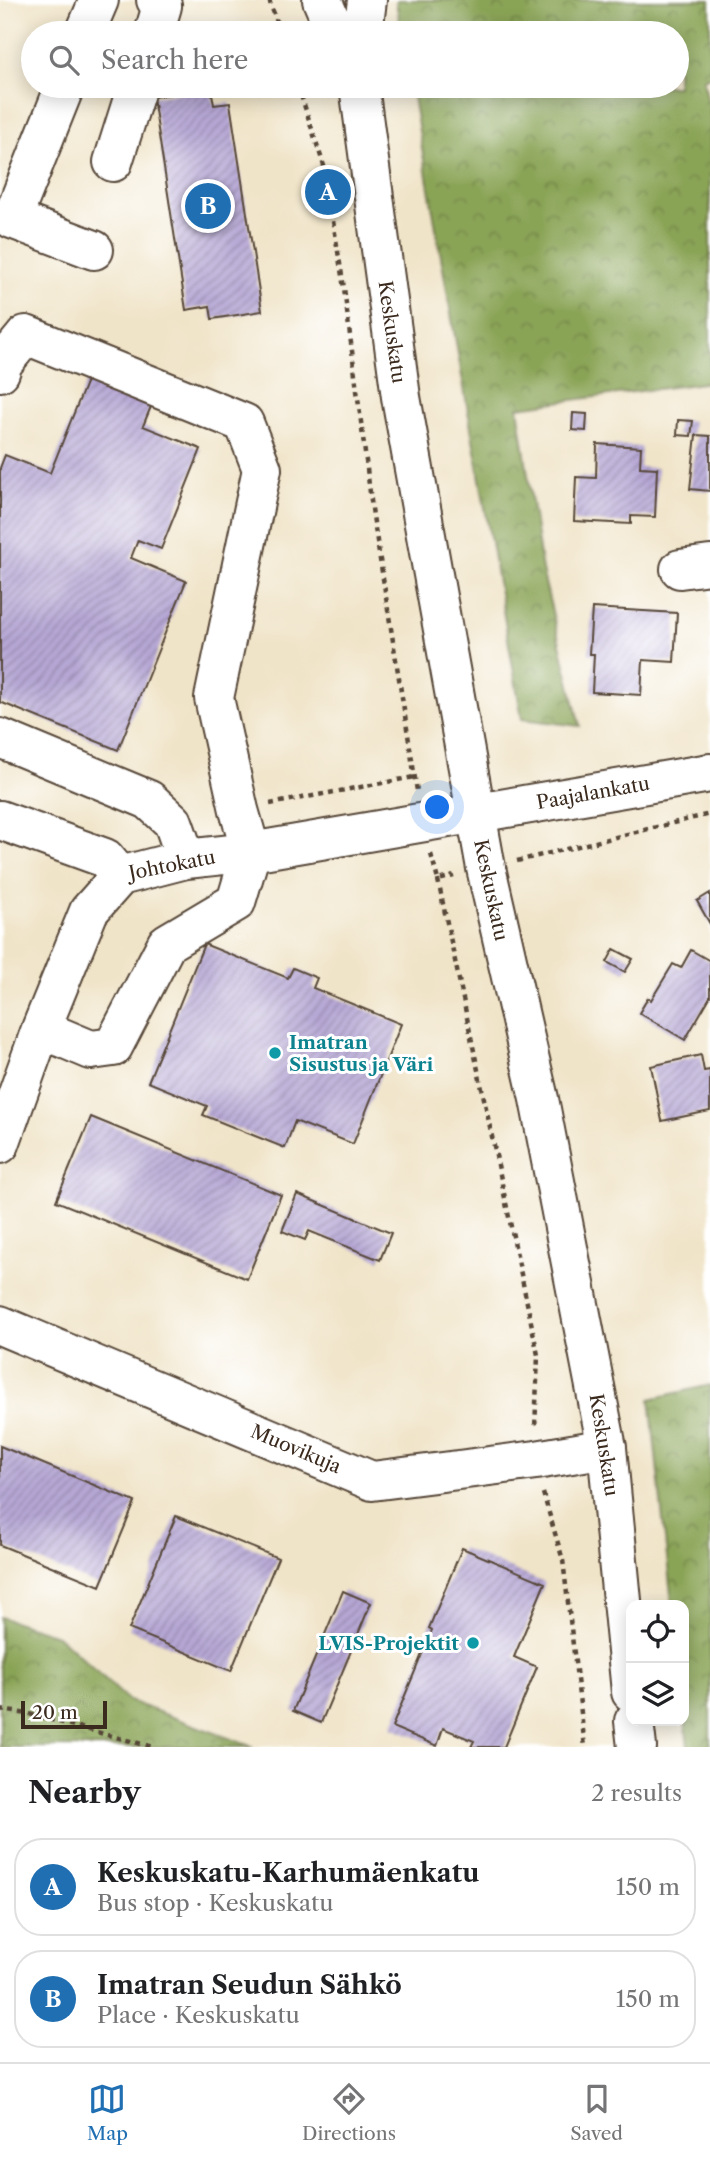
<!DOCTYPE html>
<meta charset="utf-8">
<style>
:root{--surface:#fff;--page:#f2f2f2;--text:#202124;--muted:#757577;--line:#e0e0e0;--accent:#1f6fb2}
body{margin:0;font-family:"Libre Caslon Text",serif;background:var(--page);color:var(--text)}
.controls{position:absolute;right:21px;bottom:21px;display:grid;overflow:hidden;border-radius:14px;box-shadow:0 4px 18px #0003}
.controls button{width:63px;height:63px;display:grid;place-items:center;padding:0;border:0;border-bottom:2px solid var(--line);background:var(--surface);color:var(--text);font:35px sans-serif}
.scale{position:absolute;left:21px;bottom:18px;width:86px;box-sizing:border-box;padding-left:7px;border:4px solid #3b2a1e;border-top:0;font-size:19px;line-height:24px;white-space:nowrap;color:#3b2a1e;-webkit-text-stroke:5px #fff;paint-order:stroke}
.you{position:absolute;left:438px;top:808px;width:24px;height:24px;margin:-18px;border:5px solid #fff;border-radius:50%;background:#1a73e8;box-shadow:0 0 0 10px #1a73e833}
.badge{display:grid;place-items:center;width:46px;height:46px;border-radius:50%;background:var(--accent);color:#fff;font-size:23px;font-weight:700}
.pin{position:absolute;translate:-50% -50%;border:4px solid #fff;box-shadow:0 2px 7px #0006}
.list{margin:0;padding:0;list-style:none}
h2{display:flex;justify-content:space-between;align-items:center;height:91px;margin:0;padding:0 28px;font-size:30px}
h2 small{font-size:23px;font-weight:400;color:var(--muted)}
.list li{display:grid;grid-template-columns:46px 1fr auto;gap:21px;align-items:center;box-sizing:border-box;height:98px;margin:0 14px 14px;padding:0 14px;border:2px solid var(--line);border-radius:28px}
.list b{display:block;font-size:26px;white-space:nowrap}
.list p{margin:0;font-size:23px;white-space:nowrap;color:var(--muted)}
.list em{font-size:23px;font-style:normal;color:var(--muted)}
.icon{flex:none;width:38px;height:38px;fill:none;stroke:currentColor;stroke-width:2;stroke-linecap:round;stroke-linejoin:round}
.map{position:relative;flex:none;width:710px;height:1747px;overflow:hidden}
.search{position:absolute;background:var(--surface);box-shadow:0 4px 18px #0003;left:21px;right:21px;top:21px;height:77px;display:flex;align-items:center;gap:18px;box-sizing:border-box;padding:0 24px;border-radius:38px;color:var(--muted);font-size:26px}
.sheet{height:315px;background:var(--surface)}
nav{display:flex;justify-content:space-around;align-items:center;box-sizing:border-box;height:98px;border-top:2px solid var(--line);background:var(--surface);font-size:19px;color:var(--muted)}
nav a{display:grid;justify-items:center;gap:4px}
nav .on{color:var(--accent)}
.map>svg:first-child{display:block}
</style>
<div class="map">
<svg width="710" height="1747" viewBox="0 0 710 1747">
<defs>
<pattern id="forest-crowns" width="20" height="18" patternUnits="userSpaceOnUse" patternTransform="scale(1.75)"><rect width="20" height="18" fill="#8aa456"/><path d="M2 6a3 3 0 1 1 6 0M12 15a3 3 0 1 1 6 0" fill="none" stroke="#728647"/></pattern>
<pattern id="building-hatch" width="6" height="6" patternUnits="userSpaceOnUse" patternTransform="scale(1.75)"><rect width="6" height="6" fill="#b6a7d5"/><path d="M-1 1l2-2M0 6l6-6M5 7l2-2" fill="none" stroke="#9588ac"/></pattern>
</defs>
<rect width="100%" height="100%" fill="#fff"/>
<filter id="ink" filterUnits="userSpaceOnUse"><feTurbulence type="fractalNoise" baseFrequency=".0143" numOctaves="2"/><feDisplacementMap in="SourceGraphic" scale="14" xChannelSelector="R" yChannelSelector="G"/><feConvolveMatrix kernelMatrix="1 2 1 2 8 2 1 2 1" color-interpolation-filters="sRGB"/></filter>
<filter id="wash" filterUnits="userSpaceOnUse"><feTurbulence type="fractalNoise" baseFrequency=".00686" numOctaves="4" result="noise"/><feDisplacementMap in="SourceGraphic" scale="28" xChannelSelector="R" yChannelSelector="G"/><feGaussianBlur stdDeviation="1.57" result="paint"/><feColorMatrix in="noise" values="0 0 0 0 0 0 0 0 0 0 0 0 0 0 0 0 0 1.4 0 .05"/><feComposite in="paint" operator="in"/></filter>
<g filter="url(#wash)">
<rect width="100%" height="100%" fill="#f0e4c8"/>
<!-- forest -->
<path fill="url(#forest-crowns)" stroke="#62673a" stroke-width="2" d="M 398,0 L 710,0 L 710,76 L 703,79 L 710,110 L 710,382 L 518,407 L 542,570 L 580,726 L 522,719 L 411,86 L 677,86 L 677,33 L 402,33 L 396,3 Z
M 710,1385 L 710,1747 L 688,1747 L 684,1711 L 684,1605 L 672,1605 L 650,1399 Z
M 0,1617 L 57,1635 L 129,1701 L 253,1747 L 0,1747 Z"/>
<g id="blocks">
<!-- building -->
<path fill="url(#building-hatch)" d="M 211,88 L 214,105 L 230,103 L 262,311 L 212,319 L 210,306 L 186,310 L 153,97 Z
M 88,378 L 152,404 L 143,426 L 201,449 L 161,549 L 138,540 L 131,558 L 186,581 L 118,750 L 0,702 L 0,468 L 5,455 L 50,473 Z
M 573,413 L 587,414 L 586,431 L 572,430 Z
M 678,420 L 693,421 L 691,436 L 677,435 Z
M 696,435 L 710,436 L 710,491 L 690,489 Z
M 597,444 L 641,447 L 640,467 L 657,468 L 655,517 L 631,516 L 631,524 L 574,521 L 576,477 L 596,478 Z
M 592,608 L 677,613 L 674,662 L 643,660 L 641,695 L 592,692 L 594,654 L 589,654 Z
M 710,893 L 710,924 L 697,901 Z
M 204,944 L 288,978 L 293,968 L 317,978 L 313,988 L 401,1024 L 353,1144 L 295,1121 L 285,1148 L 203,1115 L 207,1106 L 148,1082 Z
M 614,949 L 633,959 L 625,972 L 607,962 Z
M 691,950 L 710,961 L 710,997 L 685,1040 L 639,1013 L 648,998 L 651,1000 L 673,964 L 681,968 Z
M 701,1055 L 704,1071 L 710,1070 L 710,1111 L 662,1121 L 651,1066 Z
M 91,1117 L 281,1195 L 247,1279 L 56,1201 Z
M 297,1194 L 391,1233 L 380,1260 L 309,1231 L 305,1240 L 282,1231 Z
M 0,1446 L 135,1502 L 100,1586 L 0,1545 Z
M 176,1516 L 278,1558 L 231,1671 L 129,1629 Z
M 462,1548 L 545,1583 L 514,1657 L 537,1667 L 504,1747 L 471,1747 L 474,1741 L 443,1728 L 437,1746 L 392,1727 L 432,1630 L 429,1628 Z
M 343,1591 L 371,1603 L 321,1723 L 293,1711 Z"/>
</g>
</g>
<g filter="url(#ink)">
<use href="#blocks" fill-opacity="0" stroke="#564638" stroke-width="2"/>
<g fill="none" stroke-linecap="round" stroke-linejoin="round">
<defs>
<path id="minor" d="M 85,33 L 99,0
M 154,33 L 162,6 L 156,0
M 65,86 L 12,219 L 94,250
M 113,162 L 137,86
M 0,372 L 3,363 L 26,335 L 244,423 L 262,469 L 214,698 L 239,810 L 251,852 L 236,902 L 167,943 L 113,1047 L 91,1050 L 41,1029
M 680,569 L 710,565
M 0,738 L 149,800 L 173,822 L 186,859
M 0,820 L 105,858 L 120,876
M 0,1144 L 41,1029 L 89,911 L 120,876 L 186,859 L 251,852 L 710,773
M 0,1325 L 372,1481 L 536,1460 L 607,1448"/>
<path id="major" d="M 322,0 L 336,33
M 363,33 L 367,0
M 359,86 L 401,397 L 486,868 L 539,1099 L 607,1448 L 631,1692
M 634,1721 L 637,1747"/>
</defs>
<!-- minor casing -->
<use href="#minor" stroke="#564638" stroke-width="42"/>
<!-- major casing -->
<use href="#major" stroke="#564638" stroke-width="42"/>
<!-- path -->
<path stroke="#564638" stroke-width="4.5" stroke-dasharray="5 5" stroke-linecap="butt" d="M 269,0 L 281,33
M 298,86 L 324,166 L 344,288 L 373,516 L 417,791
M 270,804 L 414,777
M 431,854 L 438,880 L 454,876
M 517,861 L 710,814
M 438,880 L 538,1355 L 535,1429
M 543,1493 L 563,1560 L 585,1747
M 0,1710 L 29,1714 L 153,1747"/>
<!-- minor -->
<use href="#minor" stroke="#fff" stroke-width="38"/>
<!-- major -->
<use href="#major" stroke="#fff" stroke-width="38"/>
</g>
</g>
<!-- markers -->
<g fill="#0f9aa8" stroke="#fff" stroke-width="2.5">
<circle cx="275" cy="1053" r="7"/>
<circle cx="473" cy="1643" r="7"/>
</g>
<g text-anchor="middle" dominant-baseline="central" stroke-width="6" stroke-linejoin="round" paint-order="stroke">
<!-- street labels -->
<g font-size="19" fill="#3b2a1e" stroke="#fff">
<text transform="translate(392 332) rotate(82)">Keskuskatu</text>
<text transform="translate(593 793) rotate(-10)">Paajalankatu</text>
<text transform="translate(172 865) rotate(-11)">Johtokatu</text>
<text transform="translate(491 890) rotate(78)">Keskuskatu</text>
<text transform="translate(604 1445) rotate(81)">Keskuskatu</text>
<text transform="translate(296 1449) rotate(23)">Muovikuja</text>
</g>
<!-- culture labels -->
<g font-size="19" font-weight="bold" fill="#0d838f" stroke="#fff" text-anchor="start">
<text x="289" y="1042">Imatran<tspan x="289" dy="22">Sisustus ja Väri</tspan></text>
<text x="459" y="1643" text-anchor="end">LVIS-Projektit</text>
</g>
</g>
</svg>
<div class="controls">
<button><svg class="icon" aria-label="locate" viewBox="0 0 24 24"><circle cx="12" cy="12" r="6"/><path d="M12 2v4M12 18v4M2 12h4M18 12h4"/></svg></button>
<button><svg class="icon" aria-label="layers" viewBox="0 0 24 24"><path d="M12 4l9 5-9 5-9-5zM3 14l9 5 9-5"/></svg></button>
</div>
<div class="scale">20 m</div>
<div class="you"></div>
<div class="pin badge" style="left:328px;top:192px">A</div>
<div class="pin badge" style="left:208px;top:206px">B</div>
<div class="search"><svg class="icon" aria-label="search" viewBox="0 0 24 24"><circle cx="10" cy="10" r="6"/><path d="M15 15l6 6"/></svg>Search here</div>
</div>
<section class="sheet">
<h2>Nearby<small>2 results</small></h2>
<ul class="list">
<li><span class="badge">A</span><div><b>Keskuskatu-Karhumäenkatu</b><p>Bus stop · Keskuskatu</p></div><em>150 m</em></li>
<li><span class="badge">B</span><div><b>Imatran Seudun Sähkö</b><p>Place · Keskuskatu</p></div><em>150 m</em></li>
</ul>
</section>
<nav>
<a class="on"><svg class="icon" aria-label="map" viewBox="0 0 24 24"><path d="M3 6l6-2 6 2 6-2v14l-6 2-6-2-6 2zM9 4v14M15 6v14"/></svg>Map</a>
<a><svg class="icon" aria-label="directions" viewBox="0 0 24 24"><path d="M12 3l9 9-9 9-9-9zM9 14v-3h6M13 9l2 2-2 2"/></svg>Directions</a>
<a><svg class="icon" aria-label="saved" viewBox="0 0 24 24"><path d="M7 4h10v16l-5-4-5 4z"/></svg>Saved</a>
</nav>
